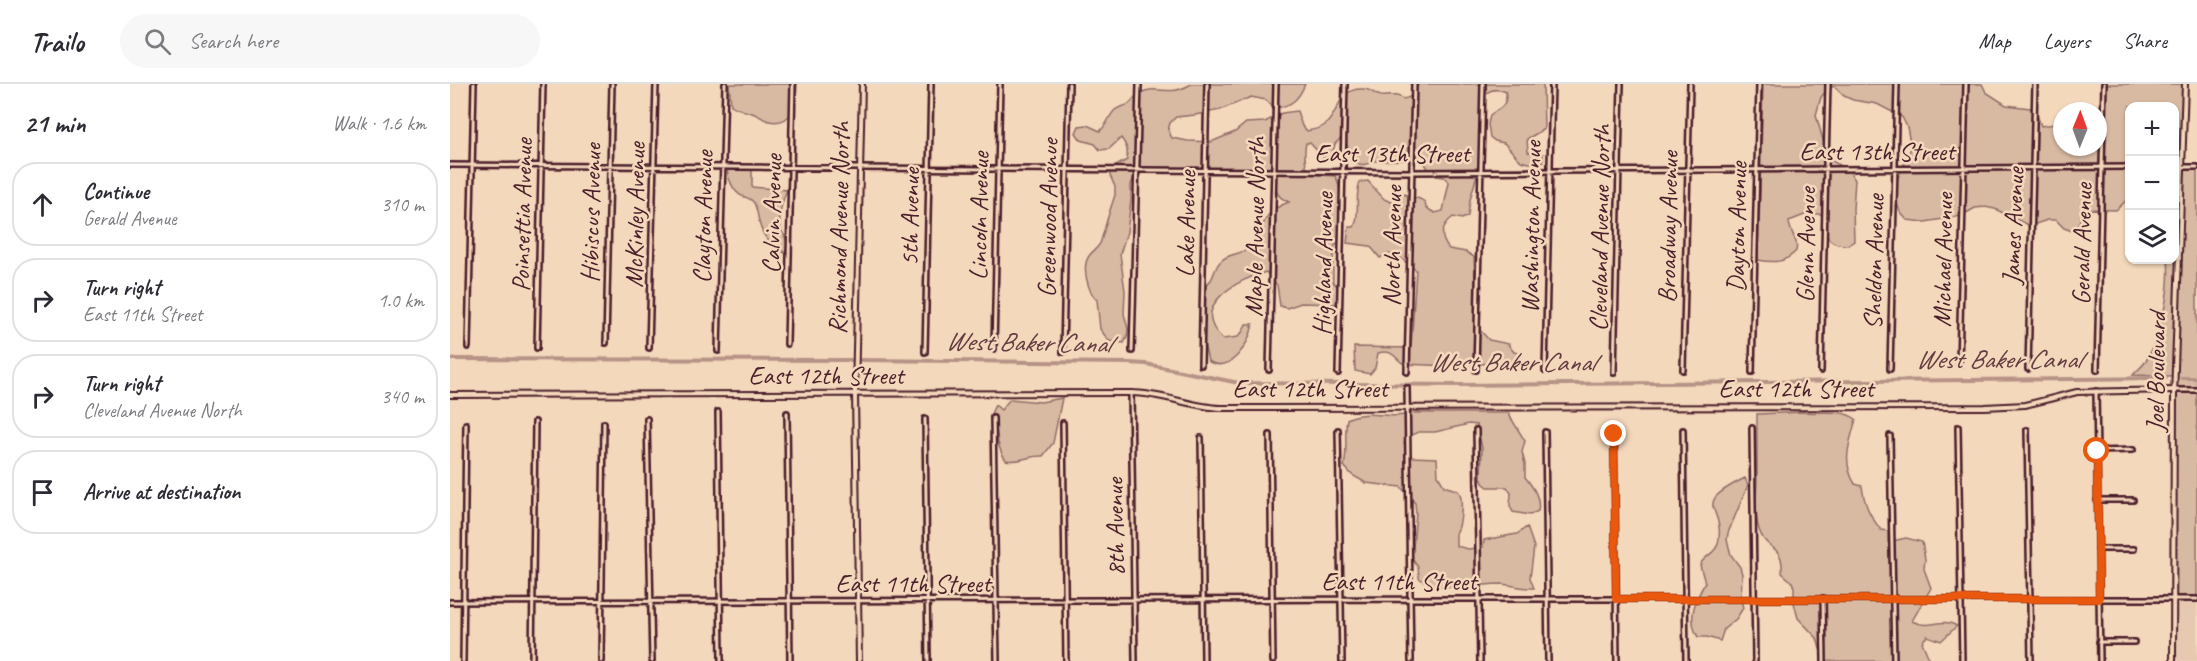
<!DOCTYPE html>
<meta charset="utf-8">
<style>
:root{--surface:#fff;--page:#f7f7f7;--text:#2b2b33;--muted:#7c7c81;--line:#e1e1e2}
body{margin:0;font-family:Caveat,sans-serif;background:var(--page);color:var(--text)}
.controls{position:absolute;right:18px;top:18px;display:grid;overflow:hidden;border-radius:12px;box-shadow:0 2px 4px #0004}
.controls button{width:54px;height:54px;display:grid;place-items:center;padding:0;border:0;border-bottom:2px solid var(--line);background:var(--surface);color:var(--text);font:30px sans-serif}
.compass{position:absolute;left:1603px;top:18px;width:54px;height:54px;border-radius:50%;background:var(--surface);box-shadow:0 2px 4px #0004;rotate:1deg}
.stop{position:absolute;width:18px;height:18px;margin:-14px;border:4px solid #ea580c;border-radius:50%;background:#fff}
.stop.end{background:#ea580c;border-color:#fff;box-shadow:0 2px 6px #0008}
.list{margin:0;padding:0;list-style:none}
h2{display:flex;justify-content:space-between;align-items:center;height:78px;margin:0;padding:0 24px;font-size:26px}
h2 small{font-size:20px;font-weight:400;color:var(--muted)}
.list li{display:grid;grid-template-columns:39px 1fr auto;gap:18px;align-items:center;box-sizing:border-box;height:84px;margin:0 12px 12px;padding:0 12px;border:2px solid var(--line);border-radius:24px}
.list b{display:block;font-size:22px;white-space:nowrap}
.list p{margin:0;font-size:20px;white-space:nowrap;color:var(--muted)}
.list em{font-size:20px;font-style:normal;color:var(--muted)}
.icon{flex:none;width:33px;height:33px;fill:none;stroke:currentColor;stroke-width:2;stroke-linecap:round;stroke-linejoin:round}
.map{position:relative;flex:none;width:1747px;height:577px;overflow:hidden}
header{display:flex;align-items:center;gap:36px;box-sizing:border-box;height:84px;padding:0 30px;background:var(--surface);border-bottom:2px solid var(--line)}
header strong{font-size:28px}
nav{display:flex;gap:33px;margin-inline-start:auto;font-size:21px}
.search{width:420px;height:54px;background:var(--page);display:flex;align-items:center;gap:15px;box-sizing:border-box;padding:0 21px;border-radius:33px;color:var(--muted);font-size:22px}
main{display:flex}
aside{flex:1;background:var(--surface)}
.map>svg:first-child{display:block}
</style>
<header>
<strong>Trailo</strong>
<div class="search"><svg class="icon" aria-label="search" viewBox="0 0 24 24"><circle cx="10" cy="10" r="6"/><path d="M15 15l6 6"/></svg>Search here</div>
<nav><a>Map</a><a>Layers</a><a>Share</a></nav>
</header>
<main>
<aside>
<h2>21 min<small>Walk · 1.6 km</small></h2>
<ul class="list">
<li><svg class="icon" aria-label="ahead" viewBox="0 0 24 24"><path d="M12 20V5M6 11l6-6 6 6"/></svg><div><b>Continue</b><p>Gerald Avenue</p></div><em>310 m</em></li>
<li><svg class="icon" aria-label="right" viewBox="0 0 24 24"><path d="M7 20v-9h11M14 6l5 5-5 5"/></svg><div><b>Turn right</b><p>East 11th Street</p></div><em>1.0 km</em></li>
<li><svg class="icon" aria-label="right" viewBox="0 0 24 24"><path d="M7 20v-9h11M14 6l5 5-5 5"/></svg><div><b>Turn right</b><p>Cleveland Avenue North</p></div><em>340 m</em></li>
<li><svg class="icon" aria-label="arrive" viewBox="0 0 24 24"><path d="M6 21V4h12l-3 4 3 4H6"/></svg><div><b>Arrive at destination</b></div></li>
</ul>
</aside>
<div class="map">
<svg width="1747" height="577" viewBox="0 0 1747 577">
<rect width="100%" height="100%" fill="#f4d8bb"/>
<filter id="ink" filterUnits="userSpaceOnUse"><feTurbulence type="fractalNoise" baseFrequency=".0167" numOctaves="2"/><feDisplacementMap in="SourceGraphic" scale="12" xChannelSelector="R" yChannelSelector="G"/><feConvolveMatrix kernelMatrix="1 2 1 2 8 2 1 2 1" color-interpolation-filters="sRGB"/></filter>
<g filter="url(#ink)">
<!-- built -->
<path fill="#e6c9b0" d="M 1725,515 L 1747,516 L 1747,577 L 1725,577 Z"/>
<!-- green -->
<path fill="#d8baa3" stroke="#916c67" stroke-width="1.5" d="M 279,0 L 347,0 C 347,19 343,42 319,37 C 314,36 311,33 307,31 C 298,27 290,27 281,21 Z
M 741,0 L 855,0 C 849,15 841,23 824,24 L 816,16 L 801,13 L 770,26 L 745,31 L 726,33 L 720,39 L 718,46 L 722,54 L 738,57 L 761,58 L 785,48 L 796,39 L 815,38 L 832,29 L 847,27 L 852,42 L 857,47 C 863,46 870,45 875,41 C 890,29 887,3 914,5 C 921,5 924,11 931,12 C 940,13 945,9 953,15 C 962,13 967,10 968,0 L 1093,0 L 1094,45 L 1077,55 L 1078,68 L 1093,70 L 1093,78 L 1079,79 L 1071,77 L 1054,59 L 1045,57 L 1040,53 L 1038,40 L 1040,31 C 1050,24 1057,23 1056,8 C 1046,3 1033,6 1031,19 L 1029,83 L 1020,116 L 1018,132 L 1012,135 L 1003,133 C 991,142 989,153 999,165 L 1016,168 L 1024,173 L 1025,199 L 1032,201 L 1028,244 L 1039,256 L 1059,260 L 1059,262 L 1064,268 L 1071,270 L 1072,277 L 1001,282 L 954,280 C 943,273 943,265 928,269 L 925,284 L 920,290 L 905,287 L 904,263 L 961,264 L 966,186 C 952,178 947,163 930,174 L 920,162 L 897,159 L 899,143 L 904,143 C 911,129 904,113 910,98 L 918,97 L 934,115 L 941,118 L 951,109 C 959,113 967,112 975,118 L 976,124 L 985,129 L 993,127 L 999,98 L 994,93 L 986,92 L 983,86 L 979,86 L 972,75 L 967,74 L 966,71 L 956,76 L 923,77 C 915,83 908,81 900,75 L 896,55 L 893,52 L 885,60 L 881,75 L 873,73 L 860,59 L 856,59 C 854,68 855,80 858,90 L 885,92 C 894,103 890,145 889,160 L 885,161 L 883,175 L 883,198 L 888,203 L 886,220 L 851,219 L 837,224 L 830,222 L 827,201 L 816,188 C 788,195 737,223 773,255 L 788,253 L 793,247 L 796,240 L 803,240 C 799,260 781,291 758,277 L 753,256 L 753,202 C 766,197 762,185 771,177 C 778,169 792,171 800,163 C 818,146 806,130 839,118 C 825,113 824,103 824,89 L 817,87 L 686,87 L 681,101 L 681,116 L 677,148 L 670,170 L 675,207 L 674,230 L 678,245 L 677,253 L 674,259 L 659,257 L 650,245 L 647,216 C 638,208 631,183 639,172 C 643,166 649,164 651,157 C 655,142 660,126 665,111 L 665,103 L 659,89 L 664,83 L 677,76 C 678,67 677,61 671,54 L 659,65 L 650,66 L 645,60 L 631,56 L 626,49 L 629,42 L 637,41 L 650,47 C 657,41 658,34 664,27 C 668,22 676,23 680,19 C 684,15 685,11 690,9 C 710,0 719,14 741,0 Z
M 1313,0 L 1532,0 L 1536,8 L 1556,21 L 1580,24 L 1586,28 L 1591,42 L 1612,39 L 1612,63 L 1648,63 L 1648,37 L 1653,36 L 1654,0 L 1733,0 L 1723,292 L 1683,291 C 1687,286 1693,282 1696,277 C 1711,252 1721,205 1718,176 L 1724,176 L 1724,22 L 1680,22 L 1679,114 L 1666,126 L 1637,125 L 1632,131 L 1625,148 L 1614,144 L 1606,136 L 1597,136 L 1580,142 L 1545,125 L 1535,123 L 1525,124 L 1511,132 L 1475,138 L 1457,136 L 1450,128 L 1446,116 L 1447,96 L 1461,64 L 1457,43 L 1452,33 L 1427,20 L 1403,16 L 1394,12 L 1384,2 L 1377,6 L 1371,13 L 1366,31 L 1376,67 L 1382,77 L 1398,85 L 1405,96 L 1403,125 L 1404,157 L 1398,161 C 1373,161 1378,149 1371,130 L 1357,130 L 1339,137 C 1339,148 1349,155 1346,167 C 1335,179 1324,179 1308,176 Z
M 1734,83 L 1747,83 L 1747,516 L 1725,515 L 1726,312 Z
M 277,85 L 302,85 L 302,103 L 337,106 C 332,117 329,129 330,141 C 332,153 341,154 335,169 C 321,161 313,154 309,138 C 308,132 307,125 304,119 C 301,114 297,114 292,112 C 283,108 278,94 277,85 Z
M 612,314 L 603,359 L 593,372 C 580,371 569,379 556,376 C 545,362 548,348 544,332 L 540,332 L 545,321 L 551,326 L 560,315 L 591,318 Z
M 1353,328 C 1370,330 1391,324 1406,335 C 1400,358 1391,377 1405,400 L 1412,402 C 1414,420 1420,432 1431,446 L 1438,447 L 1438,458 L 1456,454 L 1472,458 L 1475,475 L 1474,485 L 1481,504 L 1462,537 C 1481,547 1490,532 1507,542 L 1491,557 L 1477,552 L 1472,558 L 1480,577 L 1378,577 L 1372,572 L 1367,554 L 1348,534 L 1344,519 L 1344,503 L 1342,498 L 1332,489 C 1334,457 1315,470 1308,442 C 1304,426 1307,408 1307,391 C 1307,371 1307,350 1307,330 Z
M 962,329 L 1058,329 L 1075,357 L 1072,368 L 1075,380 L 1075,393 C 1083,403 1091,414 1088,427 L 1080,431 L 1063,428 L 1060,422 L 1061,409 L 1057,403 L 1038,403 L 1033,399 L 1031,393 L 1032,364 L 1027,341 L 1019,340 L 985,348 L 968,348 L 959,352 L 954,359 L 957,369 L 961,373 L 987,374 L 988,392 L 994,402 C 998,404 1005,405 1008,407 C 1014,412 1011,443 1006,449 L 1006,462 L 1018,465 L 1033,463 L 1034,456 L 1067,450 L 1077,443 L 1084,463 L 1080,494 L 1084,504 C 1073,505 1063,501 1051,500 C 1029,500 986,509 969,494 L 968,483 L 962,475 L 966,429 L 965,419 L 951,403 L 916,399 L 902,391 L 894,382 C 898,367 894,351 897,335 C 917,324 942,337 962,329 Z
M 1295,394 L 1298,401 L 1278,449 L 1277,456 L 1281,471 L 1290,483 L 1292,490 L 1291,515 L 1293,524 L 1286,535 L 1274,545 L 1270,557 L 1257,553 L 1248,553 C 1237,535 1245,516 1255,499 L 1250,481 C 1254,472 1265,470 1268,460 C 1277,420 1237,423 1295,394 Z"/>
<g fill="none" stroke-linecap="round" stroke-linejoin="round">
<!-- canal -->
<path stroke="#b69386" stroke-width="4" d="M 0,275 L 401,276
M 411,276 L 680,279 L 696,280 L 789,299 L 1008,301 L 1716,294
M 1732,294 L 1747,294"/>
<defs>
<path id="minor" d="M 0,81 L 962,88 L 1680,83
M 1724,83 L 1747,83
M 156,259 L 162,0
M 337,260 L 343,0
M 18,263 L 24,0
M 87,264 L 93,0
M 199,264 L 206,0
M 544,265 L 550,0
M 268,267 L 275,0
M 682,267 L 689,0
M 475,268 L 481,0
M 613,268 L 619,0
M 751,281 L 757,0
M 1509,281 L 1516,0
M 1440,285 L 1447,0
M 1578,285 L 1585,0
M 819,286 L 826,0
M 1026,286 L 1033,0
M 1233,286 L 1240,0
M 1647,286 L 1654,0
M 1095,287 L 1102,0
M 1371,287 L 1378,0
M 957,288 L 964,0
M 1302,288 L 1309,0
M 888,289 L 895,0
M 1164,289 L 1171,0
M 957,304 L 961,577
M 1724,306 L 1747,306
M 1646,307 L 1650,577
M 681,309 L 685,577
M 268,328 L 271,577
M 337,329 L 340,577
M 543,334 L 547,577
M 197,335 L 202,577
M 475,335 L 478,577
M 613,339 L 616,577
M 1508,343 L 1512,577
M 1302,344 L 1305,577
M 888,346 L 892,577
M 1026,346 L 1030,577
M 1233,346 L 1236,577
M 1577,346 L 1581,577
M 1095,348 L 1098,577
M 1164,350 L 1167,577
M 820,351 L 823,577
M 1440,352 L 1444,577
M 751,354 L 754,577
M 1647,367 L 1683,366
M 1647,416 L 1683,416
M 1648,465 L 1684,465
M 1373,514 L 1374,577
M 0,518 L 960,515 L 1747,515
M 1649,558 L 1684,558
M 13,577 L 16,340
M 82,577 L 85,338
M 151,577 L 154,339"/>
<path id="tertiary" d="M 0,311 L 681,309 C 713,309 740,323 771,324 L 1535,323 L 1575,321 L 1627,308 L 1724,306
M 409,577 L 405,310 L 412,0"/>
<path id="secondary" d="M 1723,577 L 1724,312 L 1735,0"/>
</defs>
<!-- minor casing -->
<use href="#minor" stroke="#4a1f2b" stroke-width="8"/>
<!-- tertiary casing -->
<use href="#tertiary" stroke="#4a1f2b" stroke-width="8"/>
<!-- secondary casing -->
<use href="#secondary" stroke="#4a1f2b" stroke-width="8"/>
<!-- minor -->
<use href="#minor" stroke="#f4d8bb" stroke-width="3"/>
<!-- tertiary -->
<use href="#tertiary" stroke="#f4d8bb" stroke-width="4"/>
<!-- secondary -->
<use href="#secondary" stroke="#f4d8bb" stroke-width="4"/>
</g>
</g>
<g fill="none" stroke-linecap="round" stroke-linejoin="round" filter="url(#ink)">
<!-- route -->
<path stroke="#ea580c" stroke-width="8" d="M 1164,350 L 1166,515 L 1649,515 L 1647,367"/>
</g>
<g text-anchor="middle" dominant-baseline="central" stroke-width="5" stroke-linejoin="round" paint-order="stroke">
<!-- street labels -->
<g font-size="26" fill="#4a1f2b" stroke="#f4d8bb">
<text x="1427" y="67">East 13th Street</text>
<text x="942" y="69">East 13th Street</text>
<text transform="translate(141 129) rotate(-89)">Hibiscus Avenue</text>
<text transform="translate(322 130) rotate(-89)">Calvin Avenue</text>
<text transform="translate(72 131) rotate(-89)">Poinsettia Avenue</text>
<text transform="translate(185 131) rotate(-89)">McKinley Avenue</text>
<text transform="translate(529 132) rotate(-89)">Lincoln Avenue</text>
<text transform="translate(253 133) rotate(-89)">Clayton Avenue</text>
<text transform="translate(460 133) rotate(-89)">5th Avenue</text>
<text transform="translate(598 134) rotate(-89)">Greenwood Avenue</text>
<text transform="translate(736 140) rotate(-89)">Lake Avenue</text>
<text transform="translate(1563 142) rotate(-88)">James Avenue</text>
<text transform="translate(805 143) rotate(-89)">Maple Avenue North</text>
<text transform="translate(1081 143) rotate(-89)">Washington Avenue</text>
<text transform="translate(1218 143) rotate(-89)">Broadway Avenue</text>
<text transform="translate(1287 143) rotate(-89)">Dayton Avenue</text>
<text transform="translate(389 144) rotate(-89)">Richmond Avenue North</text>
<text transform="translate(1150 144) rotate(-89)">Cleveland Avenue North</text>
<text transform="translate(1632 160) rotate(-89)">Gerald Avenue</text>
<text transform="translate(1356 161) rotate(-89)">Glenn Avenue</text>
<text transform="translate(942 162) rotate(-89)">North Avenue</text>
<text transform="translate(1493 176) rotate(-89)">Michael Avenue</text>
<text transform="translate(1424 178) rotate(-89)">Sheldon Avenue</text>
<text transform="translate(873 180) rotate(-89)">Highland Avenue</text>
<text transform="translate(1706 288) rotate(-89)">Joel Boulevard</text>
<text x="376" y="291">East 12th Street</text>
<text x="860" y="304">East 12th Street</text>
<text x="1346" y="304">East 12th Street</text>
<text transform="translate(665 443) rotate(-91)">8th Avenue</text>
<text x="949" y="497">East 11th Street</text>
<text x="463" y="499">East 11th Street</text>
</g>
<!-- water labels -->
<g font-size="27" font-style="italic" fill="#653c42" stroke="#f4d8bb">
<text transform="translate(578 258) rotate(1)">West Baker Canal</text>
<text x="1548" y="275">West Baker Canal</text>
<text x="1062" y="278">West Baker Canal</text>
</g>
</g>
</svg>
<div class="controls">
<button>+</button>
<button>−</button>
<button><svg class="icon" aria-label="layers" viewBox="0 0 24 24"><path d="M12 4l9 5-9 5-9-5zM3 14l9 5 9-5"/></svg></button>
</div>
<svg class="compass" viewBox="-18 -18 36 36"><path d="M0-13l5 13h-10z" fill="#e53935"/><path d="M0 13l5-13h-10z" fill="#7c7c81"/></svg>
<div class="stop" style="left:1647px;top:367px"></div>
<div class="stop end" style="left:1164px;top:350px"></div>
</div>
</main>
